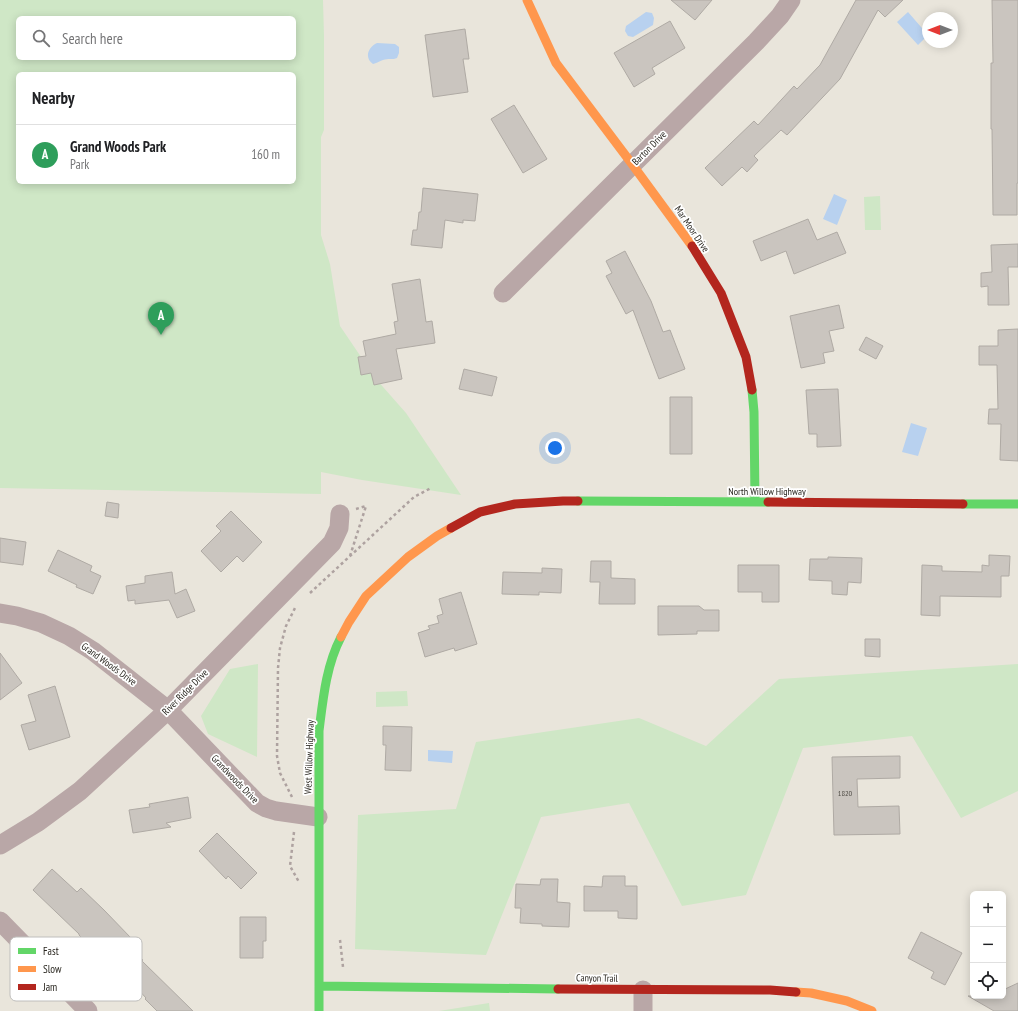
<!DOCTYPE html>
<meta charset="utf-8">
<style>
:root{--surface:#fff;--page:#f6f6f6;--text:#202124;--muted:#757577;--line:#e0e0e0;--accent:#6c6961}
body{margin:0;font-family:"PT Sans Narrow",sans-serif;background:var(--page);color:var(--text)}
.controls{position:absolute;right:12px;bottom:12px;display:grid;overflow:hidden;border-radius:6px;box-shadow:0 2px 10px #0003}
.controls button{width:36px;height:36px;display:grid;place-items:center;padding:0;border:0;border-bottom:1px solid var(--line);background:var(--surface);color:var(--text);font:20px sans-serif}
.compass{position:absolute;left:922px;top:12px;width:36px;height:36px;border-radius:50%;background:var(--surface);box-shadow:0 2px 10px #0003;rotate:270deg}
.you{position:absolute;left:555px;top:448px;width:14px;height:14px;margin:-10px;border:3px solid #fff;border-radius:50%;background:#1a73e8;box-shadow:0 0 0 6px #1a73e833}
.badge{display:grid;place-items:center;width:26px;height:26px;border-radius:50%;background:var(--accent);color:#fff;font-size:13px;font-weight:700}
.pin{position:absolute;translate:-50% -33px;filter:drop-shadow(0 1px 2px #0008)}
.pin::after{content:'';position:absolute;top:21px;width:14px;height:12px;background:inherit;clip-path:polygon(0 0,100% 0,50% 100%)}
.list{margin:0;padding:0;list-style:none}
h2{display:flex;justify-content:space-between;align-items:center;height:52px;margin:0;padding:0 16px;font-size:17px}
h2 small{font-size:13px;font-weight:400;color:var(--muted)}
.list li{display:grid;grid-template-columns:26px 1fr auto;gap:12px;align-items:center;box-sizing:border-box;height:60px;padding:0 16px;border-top:1px solid var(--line)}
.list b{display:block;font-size:15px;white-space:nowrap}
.list p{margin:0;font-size:13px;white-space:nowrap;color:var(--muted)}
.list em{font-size:13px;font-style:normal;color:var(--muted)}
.icon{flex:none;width:22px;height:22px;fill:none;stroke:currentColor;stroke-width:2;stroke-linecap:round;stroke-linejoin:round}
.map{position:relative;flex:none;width:1018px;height:1011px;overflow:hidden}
.search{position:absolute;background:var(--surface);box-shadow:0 2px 10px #0003;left:16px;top:16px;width:280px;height:44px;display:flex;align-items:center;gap:10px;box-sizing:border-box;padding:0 14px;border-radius:6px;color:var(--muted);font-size:15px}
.panel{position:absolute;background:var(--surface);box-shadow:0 2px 10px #0003;left:16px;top:72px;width:280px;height:112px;border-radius:6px}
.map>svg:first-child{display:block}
</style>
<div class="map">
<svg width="1018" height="1011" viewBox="0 0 1018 1011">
<rect width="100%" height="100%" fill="#e9e5db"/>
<!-- green -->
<path fill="#cfe7c6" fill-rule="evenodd" d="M 0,0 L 323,0 L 324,36 L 324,130 L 321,137 L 321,235 L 330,264 L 340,326 L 376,379 L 406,413 L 461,495 L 362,480 L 321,472 L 321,494 L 0,488 ZM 18,18 L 294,18 L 294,58 L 18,58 ZM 18,74 L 294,74 L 294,182 L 18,182 Z
M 880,196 L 881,230 L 865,230 L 864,197 Z
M 258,664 L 257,757 L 208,734 L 201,716 L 230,669 Z
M 1018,664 L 1018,791 L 961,818 L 912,736 L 803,748 L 746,895 L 682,906 L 629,803 L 541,817 L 486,955 L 355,949 L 358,815 L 456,809 L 476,742 L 639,718 L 706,746 L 779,679 Z
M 407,691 L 408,706 L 376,707 L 376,692 Z
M 489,1003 L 490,1011 L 439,1011 Z"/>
<!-- water -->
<path fill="#b8d1ef" d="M 646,12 L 652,13 L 654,18 L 653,25 L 633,37 L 628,36 L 625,31 L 626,26 Z
M 908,12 L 928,35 L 918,45 L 897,22 Z
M 377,43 L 395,44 L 399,47 L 399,53 L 397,58 C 393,60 388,58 383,60 C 379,61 378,63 373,64 C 364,58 368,47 377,43 Z
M 834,194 L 847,200 L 837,225 L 823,219 Z
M 911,423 L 927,428 L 918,456 L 902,452 Z
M 428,750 L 453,751 L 452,763 L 428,761 Z"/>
<!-- building -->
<path fill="#cac5bf" stroke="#afaaa4" d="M 671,0 L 712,0 L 695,20 Z
M 856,0 L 903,0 L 885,17 L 878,10 L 840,79 L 787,135 L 781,130 L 754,156 L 758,160 L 747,172 L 742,167 L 722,186 L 705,168 L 754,121 L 758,125 L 794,86 L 797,89 L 820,65 Z
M 992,0 L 1018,0 L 1018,183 L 1017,183 L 1017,215 L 993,215 L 992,129 L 991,129 L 991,63 L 993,63 Z
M 670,21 L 685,48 L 652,68 L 655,74 L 634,87 L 614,53 Z
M 465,29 L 469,59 L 463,59 L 468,92 L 433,97 L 425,35 Z
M 514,105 L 547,159 L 523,173 L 491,119 Z
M 423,188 L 478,194 L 475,221 L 463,220 L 463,223 L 445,220 L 442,248 L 411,245 L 413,230 L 417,230 L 419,212 L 421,212 Z
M 808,219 L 817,240 L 837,232 L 846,253 L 794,274 L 786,251 L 761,261 L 753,241 Z
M 1018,244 L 1018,267 L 1008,267 L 1009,305 L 988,305 L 988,286 L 981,287 L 981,273 L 992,272 L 991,245 Z
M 625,251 L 651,301 L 663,332 L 670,330 L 685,369 L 659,379 L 633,310 L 626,314 L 606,276 L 612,273 L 606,261 Z
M 420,279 L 426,322 L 432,321 L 435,343 L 396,349 L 402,379 L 374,385 L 371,373 L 361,375 L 358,357 L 366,356 L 363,341 L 396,334 L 394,322 L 398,321 L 392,284 Z
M 839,305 L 844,328 L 829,331 L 834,351 L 823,353 L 825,363 L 801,368 L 790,316 Z
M 1018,329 L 1018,461 L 1000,460 L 1001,424 L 988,424 L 989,409 L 998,409 L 997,365 L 979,365 L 979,346 L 998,346 L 998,330 Z
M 866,337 L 883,346 L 876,359 L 859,350 Z
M 464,369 L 497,377 L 492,396 L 459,389 Z
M 838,389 L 841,446 L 817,447 L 817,434 L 809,434 L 806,390 Z
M 670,397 L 692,397 L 692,454 L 670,454 Z
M 107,502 L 119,504 L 118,518 L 105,516 Z
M 231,511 L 262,542 L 243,562 L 237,556 L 221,572 L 201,551 L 221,531 L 216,526 Z
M 0,538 L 26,542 L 23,565 L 0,562 Z
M 58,550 L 92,566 L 90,571 L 101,576 L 93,594 L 76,587 L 77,585 L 48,571 Z
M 989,555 L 1010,556 L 1009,576 L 1001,576 L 1001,597 L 940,596 L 940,616 L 921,615 L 922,565 L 942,566 L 942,571 L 982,572 L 982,565 L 989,566 Z
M 828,557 L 862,558 L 861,583 L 848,582 L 847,595 L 832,594 L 832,581 L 809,580 L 810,559 L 828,559 Z
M 591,561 L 611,561 L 611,578 L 635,579 L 635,604 L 599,604 L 600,582 L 590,582 Z
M 738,565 L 779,565 L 779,602 L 762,602 L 762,592 L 738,592 Z
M 542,568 L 562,569 L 561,593 L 539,592 L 539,595 L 502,594 L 503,572 L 542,573 Z
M 172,572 L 175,594 L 186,589 L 195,611 L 177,618 L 169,600 L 135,604 L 135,600 L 128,601 L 126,586 L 145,583 L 145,576 Z
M 461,592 L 477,644 L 455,651 L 454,648 L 425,657 L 418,633 L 430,629 L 428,626 L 439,623 L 437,616 L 443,614 L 439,599 Z
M 658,606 L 699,606 L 704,610 L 719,610 L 719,631 L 697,631 L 697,634 L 658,635 Z
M 865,639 L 880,639 L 880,657 L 865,656 Z
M 0,653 L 22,683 L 0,700 Z
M 55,686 L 70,737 L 29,750 L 21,725 L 36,721 L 28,695 Z
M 383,726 L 412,727 L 411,771 L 385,770 L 386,745 L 383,745 Z
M 900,756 L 900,778 L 857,779 L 858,807 L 899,806 L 900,834 L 834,835 L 832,757 Z
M 188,797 L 191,818 L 166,823 L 171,827 L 133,833 L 129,810 L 150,807 L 149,804 Z
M 217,833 L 257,873 L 241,889 L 228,876 L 226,879 L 199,851 Z
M 52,869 L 77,892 L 81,888 L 104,910 L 131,938 L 126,943 L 143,960 L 142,961 L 193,1011 L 157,1011 L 145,999 L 146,998 L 136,987 L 138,985 L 99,946 L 95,951 L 79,935 L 79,934 L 33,890 Z
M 603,876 L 625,876 L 625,886 L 637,886 L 637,919 L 618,918 L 618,911 L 584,911 L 584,886 L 602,887 Z
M 541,879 L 558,879 L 557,902 L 570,903 L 569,927 L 542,926 L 542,924 L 520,923 L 521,908 L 515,908 L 516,884 L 540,885 Z
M 240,917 L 266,917 L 266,941 L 263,941 L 263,958 L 240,958 Z
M 921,932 L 962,953 L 945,985 L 931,978 L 934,972 L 908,958 Z
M 1018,983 L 1018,1011 L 994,1011 L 968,996 L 1003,996 L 1003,990 Z"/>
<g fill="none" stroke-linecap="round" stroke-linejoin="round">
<!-- path -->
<path stroke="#aea2a0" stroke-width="2.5" stroke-dasharray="3 3" stroke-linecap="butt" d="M 350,556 L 366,506 L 356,509
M 310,593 L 414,497 L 431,488
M 292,797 L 280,773 L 277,756 L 278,668 L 280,648 L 286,626 L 296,606
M 294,832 L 290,866 L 299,882
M 340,940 L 343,967"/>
<!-- street -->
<path stroke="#b9a7a7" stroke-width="19" d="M 503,293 L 756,42 L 780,16 L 791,0
M 0,613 L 17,616 L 41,623 L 69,636 L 93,651 L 168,710 L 257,803 L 266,808 L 276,811 L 318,817
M 0,845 L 38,822 L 80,791 L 168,710 L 332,543 L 339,528 L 340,514
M 0,921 L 88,1011
M 643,1011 L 643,990"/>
<!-- fast -->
<path stroke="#63d668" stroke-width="9" d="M 752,390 L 754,412 L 755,502
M 578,501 L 768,502
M 963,504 L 1018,504
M 319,986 L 558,989
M 319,1011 L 319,731 C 323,699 326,666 341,637"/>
<!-- slow -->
<path stroke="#ff974d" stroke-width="9" d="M 527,0 L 556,63 L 632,164 L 692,246
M 341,637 L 349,622 L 366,596 L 408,557 L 437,536 L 451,528
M 796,992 L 811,993 L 847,1001 L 872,1011"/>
<!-- jam -->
<path stroke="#b3261e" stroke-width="9" d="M 692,246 L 721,293 L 746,357 L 752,390
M 768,502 L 963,504
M 451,528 L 480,512 L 515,504 L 563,501 L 578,501
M 558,989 L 770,990 L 796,992"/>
</g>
<g text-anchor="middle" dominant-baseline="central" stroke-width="3.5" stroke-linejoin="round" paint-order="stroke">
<!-- number labels -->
<g font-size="8" fill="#514e47">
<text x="845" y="793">1820</text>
</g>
<!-- street labels -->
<g font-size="10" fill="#29261f" stroke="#fff">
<text transform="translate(649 148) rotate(-45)">Barton Drive</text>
<text transform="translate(692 229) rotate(56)">Mar Moor Drive</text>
<text x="767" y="491">North Willow Highway</text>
<text transform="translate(109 664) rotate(36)">Grand Woods Drive</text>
<text transform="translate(185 692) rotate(-45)">River Ridge Drive</text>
<text transform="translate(309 757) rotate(-88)">West Willow Highway</text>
<text transform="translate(235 779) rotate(46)">Grandwoods Drive</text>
<text transform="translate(597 978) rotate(1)">Canyon Trail</text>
</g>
</g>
<!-- legend -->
<rect x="10" y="937" width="132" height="64" rx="6" fill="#fff" stroke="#bfbebc" stroke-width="1"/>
<rect x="18" y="948" width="18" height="6" fill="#63d668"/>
<rect x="18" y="966" width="18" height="6" fill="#ff974d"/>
<rect x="18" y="984" width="18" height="6" fill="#b3261e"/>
<g font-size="11" fill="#29261f">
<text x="43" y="955">Fast</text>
<text x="43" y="973">Slow</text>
<text x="43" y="991">Jam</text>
</g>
</svg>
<div class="controls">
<button>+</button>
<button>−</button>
<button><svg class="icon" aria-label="locate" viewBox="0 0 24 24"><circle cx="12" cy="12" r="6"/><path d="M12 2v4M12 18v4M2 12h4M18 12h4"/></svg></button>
</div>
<svg class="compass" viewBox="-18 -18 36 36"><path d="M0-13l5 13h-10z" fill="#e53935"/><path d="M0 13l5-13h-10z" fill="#757577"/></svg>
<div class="you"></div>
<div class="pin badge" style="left:161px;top:335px;background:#2e9e5b">A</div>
<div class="search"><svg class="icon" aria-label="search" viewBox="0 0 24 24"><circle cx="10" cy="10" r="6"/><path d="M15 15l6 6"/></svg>Search here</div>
<section class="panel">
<h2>Nearby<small></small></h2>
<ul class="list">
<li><span class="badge" style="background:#2e9e5b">A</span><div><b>Grand Woods Park</b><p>Park</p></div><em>160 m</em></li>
</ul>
</section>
</div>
